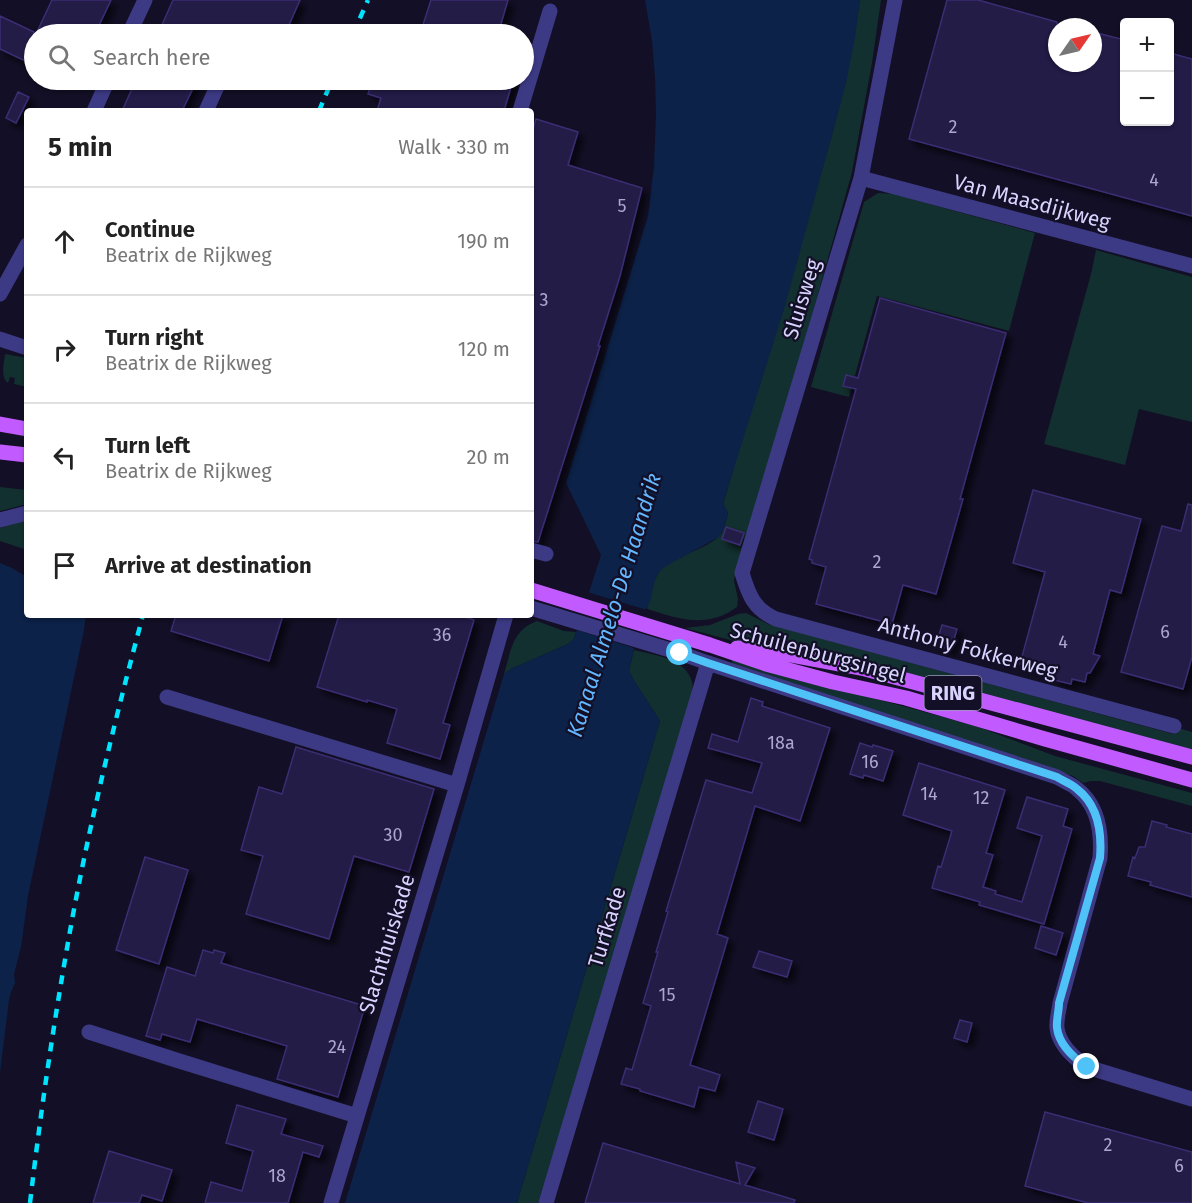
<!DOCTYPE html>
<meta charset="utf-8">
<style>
:root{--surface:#fff;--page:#f2f2f2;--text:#222;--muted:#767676;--line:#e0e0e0}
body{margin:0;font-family:"Fira Sans",sans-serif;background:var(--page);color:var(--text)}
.controls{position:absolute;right:18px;top:18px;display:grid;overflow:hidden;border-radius:6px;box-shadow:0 2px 4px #0004}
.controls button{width:54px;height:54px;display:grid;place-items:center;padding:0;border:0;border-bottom:2px solid var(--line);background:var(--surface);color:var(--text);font:30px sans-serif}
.compass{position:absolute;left:1048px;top:18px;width:54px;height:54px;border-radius:50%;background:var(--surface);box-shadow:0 2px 4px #0004;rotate:56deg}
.stop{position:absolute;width:18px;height:18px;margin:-14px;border:4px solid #4fc3f7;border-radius:50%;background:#fff}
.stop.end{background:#4fc3f7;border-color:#fff;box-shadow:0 2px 6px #0008}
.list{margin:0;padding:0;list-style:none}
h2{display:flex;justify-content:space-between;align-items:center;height:78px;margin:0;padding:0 24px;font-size:26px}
h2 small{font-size:20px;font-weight:400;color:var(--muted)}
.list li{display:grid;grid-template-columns:39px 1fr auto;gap:18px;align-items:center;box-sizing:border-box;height:108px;padding:0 24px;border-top:2px solid var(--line)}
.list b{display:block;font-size:22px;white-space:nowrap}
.list p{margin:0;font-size:20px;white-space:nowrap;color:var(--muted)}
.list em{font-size:20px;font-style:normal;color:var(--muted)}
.icon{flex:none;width:33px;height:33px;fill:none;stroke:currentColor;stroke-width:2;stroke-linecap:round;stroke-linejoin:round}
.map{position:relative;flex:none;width:1192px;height:1203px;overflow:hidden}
.search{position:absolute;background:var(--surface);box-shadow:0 2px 4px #0004;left:24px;top:24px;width:510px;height:66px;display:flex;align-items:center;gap:15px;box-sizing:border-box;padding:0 21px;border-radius:33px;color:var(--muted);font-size:22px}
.panel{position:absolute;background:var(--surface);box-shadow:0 2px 4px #0004;left:24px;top:108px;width:510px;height:510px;border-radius:6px}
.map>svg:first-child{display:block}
</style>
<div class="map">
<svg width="1192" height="1203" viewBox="0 0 1192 1203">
<defs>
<filter id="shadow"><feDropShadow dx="5.5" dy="5.5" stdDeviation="3" flood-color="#0009"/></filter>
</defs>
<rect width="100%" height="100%" fill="#130f26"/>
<!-- green -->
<path fill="#12302f" d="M 860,0 L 881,0 L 872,63 L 852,172 L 786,409 L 736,568 L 734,581 L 738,599 L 737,607 C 707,629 679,619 647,609 C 650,598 652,582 659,572 C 669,557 707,550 720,535 C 725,530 726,520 728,513 L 723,504 L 832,135 C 844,90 853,46 860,0 Z
M 878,193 L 893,194 L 1035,233 L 1009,331 L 877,296 L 849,397 L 811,387 L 864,202 Z
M 1096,250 L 1192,277 L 1192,422 L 1139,409 L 1125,465 L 1044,444 L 1091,274 Z
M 5,354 L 27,358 L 27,387 L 14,384 L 15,378 L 10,377 L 8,383 C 0,377 4,363 5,354 Z
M 0,487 L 27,490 L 27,504 L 0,511 Z
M 27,520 L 27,550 L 0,541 L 0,528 Z
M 746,613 L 768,624 L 1173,734 L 1175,727 L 1192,732 L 1192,753 L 734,641 L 685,628 L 710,625 L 738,614 Z
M 537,621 L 564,631 L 576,632 L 574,639 L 568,644 L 513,668 L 504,674 C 511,651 512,630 537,621 Z
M 634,650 C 653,655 686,658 692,682 C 693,686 692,692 692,697 L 601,1001 L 538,1203 L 517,1203 L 660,721 L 633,679 L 629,670 Z
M 732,660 L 976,726 L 1055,756 L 1192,793 L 1192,806 L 1100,781 L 1091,781 L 1083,783 L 1073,776 L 732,663 Z"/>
<!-- water -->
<path fill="#0c2248" d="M 645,0 L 860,0 L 855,37 L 846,83 L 832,135 L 785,306 L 723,503 L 728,513 L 724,529 L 719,537 L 668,565 C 667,565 661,570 660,571 C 650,582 655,603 643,612 L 629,670 L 633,679 L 660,721 L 517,1203 L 345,1203 L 504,674 L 513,668 L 568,644 L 574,639 L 601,555 L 566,483 L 648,216 L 654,166 L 656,114 L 655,78 L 652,41 Z
M 0,563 L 12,568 L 27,577 L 27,615 L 86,615 L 84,630 L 28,896 L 21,947 L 14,974 L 15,983 L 11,992 L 9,1000 L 0,1073 Z"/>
<!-- pier -->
<path fill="#130f26" d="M 587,592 L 650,611 L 646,614 L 637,649 L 574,629 Z"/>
<!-- building -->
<path fill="#241b47" stroke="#3b2d73" stroke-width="1.5" filter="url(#shadow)" d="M 52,0 L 111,0 L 95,34 L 36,34 Z
M 173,0 L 300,0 L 285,34 L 158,34 Z
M 431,0 L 508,0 L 498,34 L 420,34 Z
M 947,0 L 978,0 L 1057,22 L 1057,63 L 1093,63 L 1093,32 L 1125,40 L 1125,122 L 1170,122 L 1170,53 L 1192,59 L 1192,216 L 909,139 Z
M 0,16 L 34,32 L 34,65 L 0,49 Z
M 136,80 L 197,80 L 182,111 L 122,111 Z
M 372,80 L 513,80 L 504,111 L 377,111 L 381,98 L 368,94 Z
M 18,92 L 29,97 L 16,123 L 6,118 Z
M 536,119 L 578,132 L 568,165 L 642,188 L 620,276 L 598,346 L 600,346 L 538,542 L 531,541 L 531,136 Z
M 880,298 L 1006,333 L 960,499 L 963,499 L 936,594 L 903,585 L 892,624 L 816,604 L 826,567 L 812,563 L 812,560 L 809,559 L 856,389 L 843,386 L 846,375 L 858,378 Z
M 1033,490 L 1141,519 L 1121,593 L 1110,590 L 1093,654 L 1100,656 L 1090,673 L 1087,673 L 1085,682 L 1072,679 L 1071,684 L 1054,680 L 1055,674 L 1020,664 L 1045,572 L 1013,563 Z
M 1188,504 L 1192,505 L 1192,657 L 1183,689 L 1121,672 L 1162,526 L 1181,531 Z
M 726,527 L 744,533 L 740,545 L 722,539 Z
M 176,615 L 283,615 L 269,661 L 171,631 Z
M 339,615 L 459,615 L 474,620 L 443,723 L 450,725 L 440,759 L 387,743 L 397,709 L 367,700 L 367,702 L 317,687 Z
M 942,625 L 957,629 L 951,650 L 936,645 Z
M 751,698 L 763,702 L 762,706 L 830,728 L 800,821 L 755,806 L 717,934 L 728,938 L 690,1065 L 720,1075 L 715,1091 L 699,1087 L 694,1107 L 640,1091 L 640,1089 L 621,1084 L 626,1068 L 632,1070 L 651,1006 L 643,1003 L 658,952 L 656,952 L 668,912 L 666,911 L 706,780 L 752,793 L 762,763 L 708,748 L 712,734 L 738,742 Z
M 860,743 L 872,747 L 873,745 L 893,751 L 883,781 L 864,775 L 863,778 L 850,774 Z
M 296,747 L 434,789 L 409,872 L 354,856 L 329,939 L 246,914 L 263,856 L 241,850 L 259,787 L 282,794 Z
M 919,763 L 1005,790 L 986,853 L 993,855 L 983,887 L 996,891 L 995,894 L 1022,902 L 1042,836 L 1017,828 L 1027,797 L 1068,809 L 1063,826 L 1072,829 L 1044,924 L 979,905 L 980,902 L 932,888 L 938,866 L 941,867 L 952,831 L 903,815 Z
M 1152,821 L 1167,825 L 1166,827 L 1192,834 L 1192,897 L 1150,885 L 1151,882 L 1128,876 L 1133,857 L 1135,858 L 1139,847 L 1145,847 Z
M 145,857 L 188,870 L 159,964 L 116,950 Z
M 1041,926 L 1063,933 L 1056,955 L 1035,948 Z
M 203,950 L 213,953 L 214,950 L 225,953 L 221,963 L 365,1006 L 338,1097 L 277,1079 L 287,1046 L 197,1019 L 190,1042 L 162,1034 L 160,1040 L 146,1036 L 167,967 L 195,976 Z
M 759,951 L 792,961 L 787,977 L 753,967 Z
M 960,1020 L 972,1023 L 967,1042 L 954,1038 Z
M 758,1101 L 783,1109 L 774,1140 L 748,1132 Z
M 237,1105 L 286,1119 L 281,1134 L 323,1146 L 319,1157 L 303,1152 L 288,1203 L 205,1203 L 211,1182 L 242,1191 L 253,1151 L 226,1143 Z
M 1045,1112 L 1192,1152 L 1192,1203 L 1088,1203 L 1025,1186 Z
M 603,1143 L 740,1184 L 736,1162 L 755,1168 L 745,1185 L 795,1200 L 794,1203 L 585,1203 Z
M 109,1151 L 172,1170 L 162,1201 L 142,1195 L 139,1203 L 93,1203 Z"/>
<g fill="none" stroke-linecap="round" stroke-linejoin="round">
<!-- street -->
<path stroke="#3d3a85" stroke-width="15" d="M 895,0 L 861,178 L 742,573 C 749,596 754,609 776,619 L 1174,726
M 129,34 L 145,0
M 94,111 L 108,80
M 206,111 L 220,80
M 520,111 L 550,11
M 861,178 L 1192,266
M 0,294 L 27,245
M 0,339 L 27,348
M 0,520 L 27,513
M 531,550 L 546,554
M 531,608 L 680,653 L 708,663 L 1057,777 C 1063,781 1072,784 1077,789 C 1099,806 1102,833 1100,858 L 1060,1003 C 1059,1011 1056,1021 1057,1028 C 1059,1045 1074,1058 1087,1067 L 1192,1099
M 167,697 L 457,785
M 89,1032 L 176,1060 L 357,1116
M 331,1203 L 457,785 L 506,615
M 546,1203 L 708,663"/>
<!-- primary -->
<path stroke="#c25bff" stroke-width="15" d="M 0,424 L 27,429
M 0,452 L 27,455
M 531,590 L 710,645 L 766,664 L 833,682 L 906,698 L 1045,739 L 1192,780
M 737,648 L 769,651 L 865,669 L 1192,757"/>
<!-- rail -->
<path stroke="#00e5ff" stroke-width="4.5" stroke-dasharray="9 8" stroke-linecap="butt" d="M 353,34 L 368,0
M 319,111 L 332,80
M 30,1203 C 41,1108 55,1014 72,920 C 91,817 116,716 143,615"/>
</g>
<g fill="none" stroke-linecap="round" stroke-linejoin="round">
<!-- route -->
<path stroke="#4fc3f7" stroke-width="8" d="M 680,653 L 708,663 L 1057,777 C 1063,781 1072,784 1077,789 C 1099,806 1102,833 1100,858 L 1059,1003 C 1059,1011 1056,1021 1057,1028 C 1059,1045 1074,1058 1087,1067"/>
</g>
<g text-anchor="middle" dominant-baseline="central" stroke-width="4.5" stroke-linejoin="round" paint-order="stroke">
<!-- number labels -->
<g font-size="18" fill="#aca6d1">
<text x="953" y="127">2</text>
<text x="1154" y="180">4</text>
<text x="622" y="206">5</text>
<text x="544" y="300">3</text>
<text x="877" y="562">2</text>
<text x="1165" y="632">6</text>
<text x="442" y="635">36</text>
<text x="1063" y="642">4</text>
<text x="781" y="743">18a</text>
<text x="870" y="762">16</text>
<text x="929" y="794">14</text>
<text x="981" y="798">12</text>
<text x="393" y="835">30</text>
<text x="667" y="995">15</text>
<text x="337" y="1047">24</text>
<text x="1108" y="1145">2</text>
<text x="1179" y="1166">6</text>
<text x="277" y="1176">18</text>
</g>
<!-- shield labels -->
<rect fill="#130f26" stroke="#9e99be" stroke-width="1.5" x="924.5" y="676" width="57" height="34" rx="4.5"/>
<g font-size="20" font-weight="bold" fill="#d9d4ff">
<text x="953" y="693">RING</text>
</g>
<!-- street labels -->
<g font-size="21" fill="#d9d4ff" stroke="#130f26">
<text transform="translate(1032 202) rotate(15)">Van Maasdijkweg</text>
<text transform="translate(802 299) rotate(-73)">Sluisweg</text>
<text transform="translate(968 648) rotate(15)">Anthony Fokkerweg</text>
<text transform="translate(818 653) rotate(15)">Schuilenburgsingel</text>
<text transform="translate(607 927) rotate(-73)">Turfkade</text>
<text transform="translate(387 944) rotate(-73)">Slachthuiskade</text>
</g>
<!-- water labels -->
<g font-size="22" font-style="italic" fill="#62b6ff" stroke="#130f26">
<text transform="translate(614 605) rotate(-73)">Kanaal Almelo-De Haandrik</text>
</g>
</g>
</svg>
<div class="controls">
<button>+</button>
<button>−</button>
</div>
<svg class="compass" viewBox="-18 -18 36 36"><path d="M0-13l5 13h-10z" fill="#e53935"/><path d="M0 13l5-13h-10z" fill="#767676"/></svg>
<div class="stop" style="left:680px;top:653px"></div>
<div class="stop end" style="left:1087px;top:1067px"></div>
<div class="search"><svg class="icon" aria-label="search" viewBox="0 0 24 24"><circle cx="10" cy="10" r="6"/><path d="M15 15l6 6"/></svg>Search here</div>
<section class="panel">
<h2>5 min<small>Walk · 330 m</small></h2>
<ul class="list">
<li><svg class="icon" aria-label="ahead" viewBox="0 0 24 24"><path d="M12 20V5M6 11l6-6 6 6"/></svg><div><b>Continue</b><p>Beatrix de Rijkweg</p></div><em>190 m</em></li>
<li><svg class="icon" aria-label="right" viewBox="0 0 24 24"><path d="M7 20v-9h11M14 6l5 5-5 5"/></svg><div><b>Turn right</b><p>Beatrix de Rijkweg</p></div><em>120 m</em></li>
<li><svg class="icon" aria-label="left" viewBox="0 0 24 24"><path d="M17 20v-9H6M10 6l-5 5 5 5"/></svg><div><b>Turn left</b><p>Beatrix de Rijkweg</p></div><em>20 m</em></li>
<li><svg class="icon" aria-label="arrive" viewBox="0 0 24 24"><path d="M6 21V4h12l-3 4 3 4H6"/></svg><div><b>Arrive at destination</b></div></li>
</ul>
</section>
</div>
